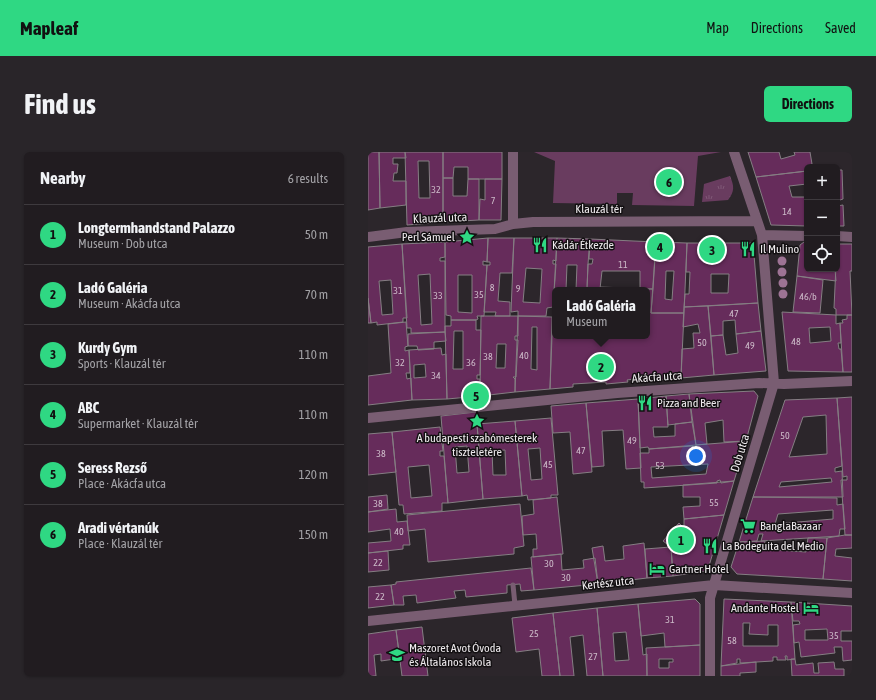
<!DOCTYPE html>
<meta charset="utf-8">
<style>
:root{--surface:#211c20;--page:#292529;--text:#f1f3f6;--muted:#a2a1a5;--line:#3e3a3e;--accent:#2fd883}
body{margin:0;font-family:"Asap Condensed",sans-serif;background:var(--page);color:var(--text)}
.controls{position:absolute;right:12px;top:12px;display:grid;overflow:hidden;border-radius:6px;box-shadow:0 1px 3px #0004}
.controls button{width:36px;height:36px;display:grid;place-items:center;padding:0;border:0;border-bottom:1px solid var(--line);background:var(--surface);color:var(--text);font:20px sans-serif}
.you{position:absolute;left:328px;top:304px;width:14px;height:14px;margin:-10px;border:3px solid #fff;border-radius:50%;background:#1a73e8;box-shadow:0 0 0 6px #1a73e833}
.badge{display:grid;place-items:center;width:26px;height:26px;border-radius:50%;background:var(--accent);color:#111;font-size:13px;font-weight:700}
.pin{position:absolute;translate:-50% -50%;border:2px solid #fff;box-shadow:0 1px 4px #0006}
.popup{position:absolute;left:184px;top:135px;width:98px;height:52px;box-sizing:border-box;display:grid;place-content:center;border-radius:6px;background:var(--surface);filter:drop-shadow(0 1px 3px #0005);font-size:13px;white-space:nowrap;color:var(--muted)}
.popup b{font-size:15px;color:var(--text)}
.popup::after{content:'';position:absolute;left:50%;top:100%;margin-left:-8px;border:8px solid transparent;border-top-color:var(--surface)}
.list{margin:0;padding:0;list-style:none}
h2{display:flex;justify-content:space-between;align-items:center;height:52px;margin:0;padding:0 16px;font-size:17px}
h2 small{font-size:13px;font-weight:400;color:var(--muted)}
.list li{display:grid;grid-template-columns:26px 1fr auto;gap:12px;align-items:center;box-sizing:border-box;height:60px;padding:0 16px;border-top:1px solid var(--line)}
.list b{display:block;font-size:15px;white-space:nowrap}
.list p{margin:0;font-size:13px;white-space:nowrap;color:var(--muted)}
.list em{font-size:13px;font-style:normal;color:var(--muted)}
.icon{flex:none;width:22px;height:22px;fill:none;stroke:currentColor;stroke-width:2;stroke-linecap:round;stroke-linejoin:round}
.map{position:relative;flex:none;width:484px;height:524px;overflow:hidden;border-radius:6px}
header{display:flex;align-items:center;gap:24px;box-sizing:border-box;height:56px;padding:0 20px;background:var(--accent);color:#111}
header strong{font-size:19px}
nav{display:flex;gap:22px;margin-inline-start:auto;font-size:14px}
.intro{display:flex;align-items:center;justify-content:space-between;box-sizing:border-box;height:96px;padding:0 24px}
h1{margin:0;font-size:28px}
.button{padding:10px 18px;border-radius:6px;background:var(--accent);color:#111;font-size:14px;font-weight:700}
main{display:flex;gap:24px;padding:0 24px}
aside{flex:1;background:var(--surface);border-radius:6px;box-shadow:0 1px 3px #0004}
.map>svg:first-child{display:block}
</style>
<header>
<strong>Mapleaf</strong>
<nav><a>Map</a><a>Directions</a><a>Saved</a></nav>
</header>
<div class="intro"><h1>Find us</h1><a class="button">Directions</a></div>
<main>
<aside>
<h2>Nearby<small>6 results</small></h2>
<ul class="list">
<li><span class="badge">1</span><div><b>Longtermhandstand Palazzo</b><p>Museum · Dob utca</p></div><em>50 m</em></li>
<li><span class="badge">2</span><div><b>Ladó Galéria</b><p>Museum · Akácfa utca</p></div><em>70 m</em></li>
<li><span class="badge">3</span><div><b>Kurdy Gym</b><p>Sports · Klauzál tér</p></div><em>110 m</em></li>
<li><span class="badge">4</span><div><b>ABC</b><p>Supermarket · Klauzál tér</p></div><em>110 m</em></li>
<li><span class="badge">5</span><div><b>Seress Rezső</b><p>Place · Akácfa utca</p></div><em>120 m</em></li>
<li><span class="badge">6</span><div><b>Aradi vértanúk</b><p>Place · Klauzál tér</p></div><em>150 m</em></li>
</ul>
</aside>
<div class="map">
<svg width="484" height="524" viewBox="0 0 484 524">
<defs>
<pattern id="grass-tufts" width="24" height="20" patternUnits="userSpaceOnUse"><rect width="24" height="20" fill="#693c5f"/><path d="M3 7l-1-3M5 7V3M7 7l1-3M15 17l-1-3M17 17v-4M19 17l1-3" fill="none" stroke="#7f5876"/></pattern>
</defs>
<rect width="100%" height="100%" fill="#2c262b"/>
<!-- grass -->
<path fill="url(#grass-tufts)" d="M 362,24 C 366,34 367,39 360,48 L 334,50 L 336,32 Z"/>
<!-- green -->
<path fill="#693c5f" d="M 166,0 L 353,0 L 330,4 L 326,54 L 264,53 L 265,41 L 249,41 L 249,52 L 185,51 L 187,9 Z"/>
<!-- building -->
<path fill="#662c5b" stroke="#857e83" fill-rule="evenodd" d="M 0,0 L 11,0 L 12,56 L 0,58 Z
M 11,0 L 37,0 L 38,6 L 25,6 L 25,12 L 30,12 L 29,21 L 26,21 L 25,29 L 38,29 L 38,53 L 12,56 Z
M 37,0 L 75,0 L 75,70 L 39,73 ZM 50,9 L 61,9 L 62,46 L 51,46 Z
M 75,0 L 134,0 L 134,27 L 100,27 L 100,15 L 86,15 L 85,26 L 75,26 Z
M 380,0 L 411,0 L 413,7 L 427,3 L 426,0 L 442,0 L 444,12 L 439,14 L 439,19 L 388,25 Z
M 469,18 L 474,18 L 475,47 L 469,49 L 469,54 L 475,53 L 476,74 L 469,74 Z
M 439,19 L 439,32 L 421,34 L 424,45 L 439,45 L 439,74 L 403,73 L 388,25 Z
M 75,26 L 85,26 L 85,44 L 99,44 L 100,27 L 111,27 L 111,68 L 75,70 Z
M 117,27 L 134,27 L 133,68 L 111,68 L 112,47 L 117,48 Z
M 120,86 L 119,110 L 115,109 L 115,113 L 119,113 L 116,164 L 109,164 L 110,167 L 108,168 L 83,168 L 83,164 L 78,163 L 77,90 ZM 90,123 L 104,123 L 104,161 L 90,160 Z
M 120,86 L 146,86 L 144,121 L 132,121 L 130,149 L 142,150 L 142,164 L 127,164 L 128,160 L 116,160 L 119,113 L 122,113 L 122,110 L 119,110 Z
M 146,86 L 189,86 L 188,109 L 185,108 L 185,112 L 188,112 L 185,155 L 179,156 L 178,164 L 150,164 L 150,159 L 143,160 ZM 158,116 L 174,117 L 172,151 L 155,150 Z
M 189,86 L 222,87 L 220,112 L 219,138 L 208,138 L 209,113 L 199,113 L 198,138 L 187,138 L 187,158 L 185,158 Z
M 222,87 L 288,90 L 285,137 L 272,137 L 272,119 L 234,119 L 232,137 L 219,136 L 220,112 L 224,112 L 225,107 L 221,107 Z
M 77,90 L 77,105 L 72,106 L 72,109 L 77,109 L 77,180 L 43,181 L 43,176 L 39,176 L 34,92 ZM 62,122 L 64,172 L 53,173 L 50,123 Z
M 288,90 L 319,91 L 316,161 L 283,161 ZM 298,119 L 306,119 L 304,148 L 297,147 Z
M 436,90 L 439,90 L 439,117 L 467,117 L 468,129 L 429,124 L 432,93 Z
M 319,91 L 385,91 L 390,151 L 316,155 L 317,142 L 321,142 L 322,120 L 318,120 ZM 343,122 L 361,122 L 360,141 L 343,141 Z
M 34,92 L 39,166 L 35,166 L 35,170 L 9,173 L 9,170 L 3,171 L 0,146 L 0,95 ZM 23,128 L 25,162 L 14,163 L 11,129 Z
M 469,92 L 484,92 L 484,119 L 482,119 L 484,163 L 468,163 L 468,157 L 466,156 Z
M 429,124 L 455,128 L 452,161 L 425,160 Z
M 232,135 L 285,137 L 283,161 L 316,161 L 313,226 L 291,228 L 291,224 L 259,228 L 260,230 L 238,232 L 238,230 L 205,232 L 205,235 L 182,237 L 185,158 L 187,158 L 187,184 L 279,184 L 279,138 L 219,138 L 219,136 L 232,137 Z
M 0,146 L 3,171 L 0,171 Z
M 390,151 L 393,179 L 368,182 L 367,168 L 355,169 L 355,183 L 343,184 L 340,154 Z
M 340,154 L 346,223 L 313,226 L 314,197 L 326,196 L 325,181 L 332,181 L 330,172 L 315,175 L 316,155 Z
M 414,160 L 468,163 L 468,172 L 472,171 L 473,191 L 470,191 L 471,197 L 473,197 L 475,220 L 420,219 ZM 462,175 L 463,189 L 442,191 L 441,176 Z
M 479,163 L 484,163 L 484,220 L 475,220 L 472,171 L 475,171 L 474,168 L 479,167 Z
M 113,164 L 150,164 L 150,184 L 147,184 L 147,188 L 150,188 L 148,225 L 145,225 L 147,227 L 147,240 L 112,244 ZM 129,192 L 138,192 L 137,216 L 128,216 Z
M 150,164 L 184,165 L 182,237 L 147,240 ZM 164,175 L 169,175 L 169,218 L 163,217 Z
M 83,168 L 108,168 L 108,178 L 113,178 L 112,223 L 109,223 L 109,227 L 112,227 L 112,244 L 79,247 L 77,174 L 83,174 ZM 86,179 L 95,179 L 95,217 L 85,217 Z
M 38,170 L 40,194 L 37,195 L 37,199 L 41,198 L 42,221 L 38,221 L 39,227 L 43,226 L 44,248 L 0,253 L 0,224 L 23,221 L 20,172 Z
M 393,179 L 398,219 L 346,223 L 343,184 L 355,183 L 358,203 L 370,201 L 368,182 Z
M 77,180 L 78,189 L 66,190 L 66,197 L 50,198 L 49,194 L 40,194 L 40,182 Z
M 73,196 L 74,203 L 78,202 L 79,247 L 44,248 L 41,198 ZM 57,212 L 58,225 L 46,226 L 46,213 Z
M 386,239 L 390,244 L 378,289 L 356,290 L 355,268 L 337,271 L 339,292 L 328,293 L 321,242 Z
M 321,242 L 324,270 L 300,273 L 298,244 Z
M 298,244 L 300,275 L 285,275 L 286,285 L 307,284 L 307,272 L 324,270 L 328,293 L 281,297 L 280,295 L 272,296 L 270,247 Z
M 484,245 L 484,383 L 477,383 L 473,328 L 479,328 L 479,324 L 475,325 L 469,246 Z
M 469,246 L 474,314 L 467,316 L 467,320 L 474,319 L 475,345 L 385,345 L 417,248 ZM 458,263 L 459,302 L 421,305 L 435,265 ZM 463,326 L 464,330 L 411,335 L 413,330 Z
M 270,247 L 273,316 L 258,317 L 255,278 L 234,279 L 236,314 L 224,315 L 218,251 Z
M 218,251 L 224,320 L 205,322 L 202,280 L 185,281 L 183,254 Z
M 108,260 L 115,347 L 80,351 L 73,264 ZM 99,294 L 101,320 L 89,321 L 87,295 Z
M 183,266 L 190,343 L 183,343 L 183,346 L 160,348 L 159,343 L 154,344 L 147,269 ZM 172,296 L 174,327 L 163,328 L 160,297 Z
M 147,269 L 154,344 L 115,347 L 109,272 ZM 137,298 L 138,323 L 125,323 L 124,299 Z
M 72,275 L 75,299 L 72,299 L 72,304 L 76,304 L 80,351 L 74,351 L 74,359 L 36,362 L 35,353 L 31,353 L 24,280 ZM 61,313 L 64,344 L 43,346 L 40,315 Z
M 24,280 L 28,320 L 0,323 L 0,282 Z
M 378,289 L 366,329 L 353,331 L 352,328 L 349,329 L 349,331 L 276,336 L 276,330 L 273,330 L 272,301 L 281,301 L 281,297 L 325,294 L 325,297 L 327,297 L 328,293 ZM 340,312 L 338,322 L 284,326 L 283,315 Z
M 366,329 L 356,363 L 316,367 L 315,355 L 332,354 L 332,345 L 315,345 L 315,333 Z
M 19,343 L 20,357 L 0,360 L 0,345 Z
M 189,345 L 195,402 L 165,405 L 165,397 L 169,397 L 168,382 L 155,383 L 154,364 L 166,362 L 165,348 Z
M 385,345 L 469,346 L 469,353 L 475,352 L 477,377 L 472,377 L 471,384 L 393,389 L 395,382 L 391,382 L 389,389 L 371,390 ZM 465,358 L 465,367 L 407,372 L 410,362 Z
M 152,352 L 156,394 L 146,396 L 146,402 L 60,410 L 57,377 L 40,379 L 39,363 Z
M 28,357 L 29,370 L 39,369 L 42,393 L 35,393 L 35,397 L 0,401 L 0,391 L 23,389 L 22,377 L 0,380 L 0,360 Z
M 356,363 L 341,414 L 338,419 L 305,424 L 303,395 L 295,389 L 311,371 L 316,376 L 316,367 Z
M 477,383 L 484,383 L 484,396 L 468,397 L 467,404 L 484,406 L 484,429 L 455,427 L 459,386 Z
M 440,386 L 459,386 L 455,427 L 369,422 L 363,415 L 371,390 L 397,389 L 396,397 L 438,400 Z
M 276,391 L 279,426 L 230,432 L 224,396 L 235,394 L 237,409 L 256,407 L 255,394 Z
M 303,395 L 305,424 L 279,426 L 277,397 Z
M 20,399 L 21,418 L 0,420 L 0,401 Z
M 193,402 L 194,418 L 216,416 L 215,408 L 227,406 L 230,432 L 166,438 L 163,405 Z
M 163,416 L 166,438 L 153,439 L 152,432 L 139,433 L 139,441 L 98,445 L 97,438 L 86,439 L 88,446 L 49,451 L 48,443 L 35,444 L 36,453 L 26,453 L 23,433 L 28,432 L 28,430 Z
M 23,433 L 26,453 L 0,456 L 0,435 Z
M 327,447 L 332,452 L 332,493 L 297,495 L 296,481 L 273,484 L 270,452 Z
M 356,447 L 423,450 L 427,507 L 419,508 L 419,504 L 417,504 L 418,508 L 409,508 L 409,505 L 405,505 L 405,509 L 372,511 L 372,507 L 369,507 L 369,511 L 353,514 ZM 375,471 L 382,471 L 381,482 L 400,483 L 400,473 L 410,473 L 410,494 L 375,494 Z
M 423,450 L 484,454 L 484,479 L 473,479 L 473,489 L 484,489 L 484,508 L 475,509 L 474,495 L 466,495 L 467,501 L 433,505 L 431,490 L 426,491 L 425,473 L 432,472 L 431,469 L 425,469 ZM 459,477 L 460,488 L 437,488 L 437,478 Z
M 270,452 L 275,503 L 279,502 L 279,524 L 235,524 L 229,456 ZM 258,480 L 261,508 L 247,509 L 245,481 Z
M 229,456 L 235,524 L 219,524 L 215,483 L 202,485 L 206,524 L 192,524 L 185,461 Z
M 185,461 L 192,524 L 174,524 L 171,497 L 148,500 L 144,466 Z
M 54,475 L 60,524 L 34,524 L 28,478 Z
M 28,478 L 31,500 L 26,501 L 27,507 L 13,509 L 13,502 L 6,503 L 8,524 L 0,524 L 0,482 Z
M 332,493 L 332,524 L 279,524 L 278,496 ZM 291,507 L 305,507 L 305,510 L 301,510 L 301,516 L 291,516 Z
M 423,507 L 427,507 L 428,513 L 445,511 L 446,521 L 451,521 L 450,511 L 466,510 L 467,517 L 476,517 L 476,524 L 424,524 Z
M 388,510 L 388,520 L 372,521 L 372,524 L 353,524 L 353,514 Z"/>
<g fill="none" stroke-linecap="round" stroke-linejoin="round">
<!-- lane -->
<path stroke="#795d72" stroke-width="5" d="M 145,433 L 147,453"/>
<!-- street -->
<path stroke="#795d72" stroke-width="10" d="M 145,72 L 145,0
M 394,83 L 439,84
M 469,84 L 484,85
M 0,85 L 39,80 L 127,77 L 145,72 L 165,70 L 389,69
M 0,266 L 249,241 L 391,231 L 416,232 L 484,229
M 0,469 L 346,433 L 484,441
M 342,524 L 342,446 L 406,231 L 394,83 L 366,0"/>
</g>
<!-- trees -->
<g fill="#9d7394">
<circle cx="414" cy="109" r="4.5"/>
<circle cx="414" cy="120" r="4.5"/>
<circle cx="415" cy="131" r="4.5"/>
<circle cx="415" cy="142" r="4.5"/>
</g>
<!-- icons -->
<defs>
<symbol id="sight-bare" viewBox="-9 -9 18 18"><path d="M0-6L1.8-2.2L6-1.7L2.9 1.2L3.7 5.4L0 3.3L-3.7 5.4L-2.9 1.2L-6-1.7L-1.8-2.2Z" fill="#2fd883" stroke="#131012" stroke-width="2.5" paint-order="stroke"/></symbol>
<symbol id="restaurant-bare" viewBox="-9 -9 18 18"><path d="M-5-6h1v4h1v-4h1v4h1v-4h1v5L-1.5 .5V6h-2V.5L-5-1ZM5-6V6H3V1.5H1.5Q1.5-4 5-6Z" fill="#2fd883" stroke="#131012" stroke-width="2.5" paint-order="stroke"/></symbol>
<symbol id="supermarket-bare" viewBox="-9 -9 18 18"><path d="M-6-5.5h2.5l.6 2H6L4.5 2H-2.5L-4.4-4H-6ZM-1.5 3.2a1.3 1.3 0 1 0 .1 0ZM3 3.2a1.3 1.3 0 1 0 .1 0Z" fill="#2fd883" stroke="#131012" stroke-width="2.5" paint-order="stroke"/></symbol>
<symbol id="hotel-bare" viewBox="-9 -9 18 18"><path d="M-6-4.5h1.5V1H6V5H4.5V3h-9V5H-6ZM-4 0a1.8 1.8 0 1 1 3.6 0ZM.5 0V-2.5h3Q6-2.5 6 0Z" fill="#2fd883" stroke="#131012" stroke-width="2.5" paint-order="stroke"/></symbol>
<symbol id="school-bare" viewBox="-9 -9 18 18"><path d="M0-5L7-2L0 1L-7-2ZM-4 1L0 2.5L4 1V4Q0 6-4 4Z" fill="#2fd883" stroke="#131012" stroke-width="2.5" paint-order="stroke"/></symbol>
</defs>
<g fill-rule="evenodd">
<use href="#sight-bare" x="88" y="74" width="22" height="22"/>
<use href="#restaurant-bare" x="161" y="82" width="22" height="22"/>
<use href="#restaurant-bare" x="369" y="86" width="22" height="22"/>
<use href="#restaurant-bare" x="266" y="240" width="22" height="22"/>
<use href="#sight-bare" x="98" y="258" width="22" height="22"/>
<use href="#supermarket-bare" x="369" y="363" width="22" height="22"/>
<use href="#restaurant-bare" x="331" y="383" width="22" height="22"/>
<use href="#hotel-bare" x="278" y="406" width="22" height="22"/>
<use href="#hotel-bare" x="432" y="445" width="22" height="22"/>
<use href="#school-bare" x="18" y="492" width="22" height="22"/>
</g>
<g text-anchor="middle" dominant-baseline="central" stroke-width="3" stroke-linejoin="round" paint-order="stroke">
<!-- number labels -->
<g font-size="10" fill="#ccbac8">
<text x="68" y="37">32</text>
<text x="125" y="48">7</text>
<text x="419" y="59">14</text>
<text x="255" y="112">11</text>
<text x="124" y="135">8</text>
<text x="150" y="136">9</text>
<text x="30" y="138">31</text>
<text x="111" y="142">35</text>
<text x="70" y="143">33</text>
<text x="440" y="144">46/b</text>
<text x="366" y="161">47</text>
<text x="428" y="189">48</text>
<text x="334" y="190">50</text>
<text x="382" y="193">49</text>
<text x="156" y="203">40</text>
<text x="120" y="204">38</text>
<text x="32" y="210">32</text>
<text x="103" y="210">36</text>
<text x="68" y="223">34</text>
<text x="417" y="283">50</text>
<text x="264" y="288">49</text>
<text x="213" y="298">47</text>
<text x="13" y="301">38</text>
<text x="180" y="312">45</text>
<text x="292" y="313">53</text>
<text x="346" y="350">55</text>
<text x="10" y="351">38</text>
<text x="31" y="379">40</text>
<text x="10" y="410">22</text>
<text x="181" y="411">30</text>
<text x="198" y="425">30</text>
<text x="12" y="444">22</text>
<text x="302" y="467">31</text>
<text x="166" y="481">25</text>
<text x="466" y="483">35</text>
<text x="364" y="488">58</text>
<text x="225" y="504">27</text>
</g>
<!-- street labels -->
<g font-size="12" fill="#eeeaed" stroke="#131012">
<text x="231" y="57">Klauzál tér</text>
<text transform="translate(72 66) rotate(-2)">Klauzál utca</text>
<text transform="translate(289 225) rotate(-4)">Akácfa utca</text>
<text transform="translate(372 301) rotate(-73)">Dob utca</text>
<text transform="translate(240 431) rotate(-6)">Kertész utca</text>
</g>
<!-- poi labels -->
<g font-size="12" fill="#eeeaed" stroke="#131012" text-anchor="start">
<text x="87" y="85" text-anchor="end">Perl Sámuel</text>
<text x="184" y="93">Kádár Étkezde</text>
<text x="392" y="97">Il Mulino</text>
<text x="289" y="251">Pizza and Beer</text>
<text x="109" y="286" text-anchor="middle">A budapesti szabómesterek<tspan x="109" dy="14">tiszteletére</tspan></text>
<text x="392" y="374">BanglaBazaar</text>
<text x="354" y="394">La Bodeguita del Medio</text>
<text x="301" y="417">Gartner Hotel</text>
<text x="431" y="456" text-anchor="end">Andante Hostel</text>
<text x="41" y="496">Maszoret Avot Óvoda<tspan x="41" dy="14">és Általános Iskola</tspan></text>
</g>
</g>
</svg>
<div class="controls">
<button>+</button>
<button>−</button>
<button><svg class="icon" aria-label="locate" viewBox="0 0 24 24"><circle cx="12" cy="12" r="6"/><path d="M12 2v4M12 18v4M2 12h4M18 12h4"/></svg></button>
</div>
<div class="you"></div>
<div class="pin badge" style="left:313px;top:388px">1</div>
<div class="pin badge" style="left:233px;top:215px">2</div>
<div class="popup"><b>Ladó Galéria</b>Museum</div>
<div class="pin badge" style="left:344px;top:98px">3</div>
<div class="pin badge" style="left:292px;top:95px">4</div>
<div class="pin badge" style="left:108px;top:244px">5</div>
<div class="pin badge" style="left:301px;top:30px">6</div>
</div>
</main>
